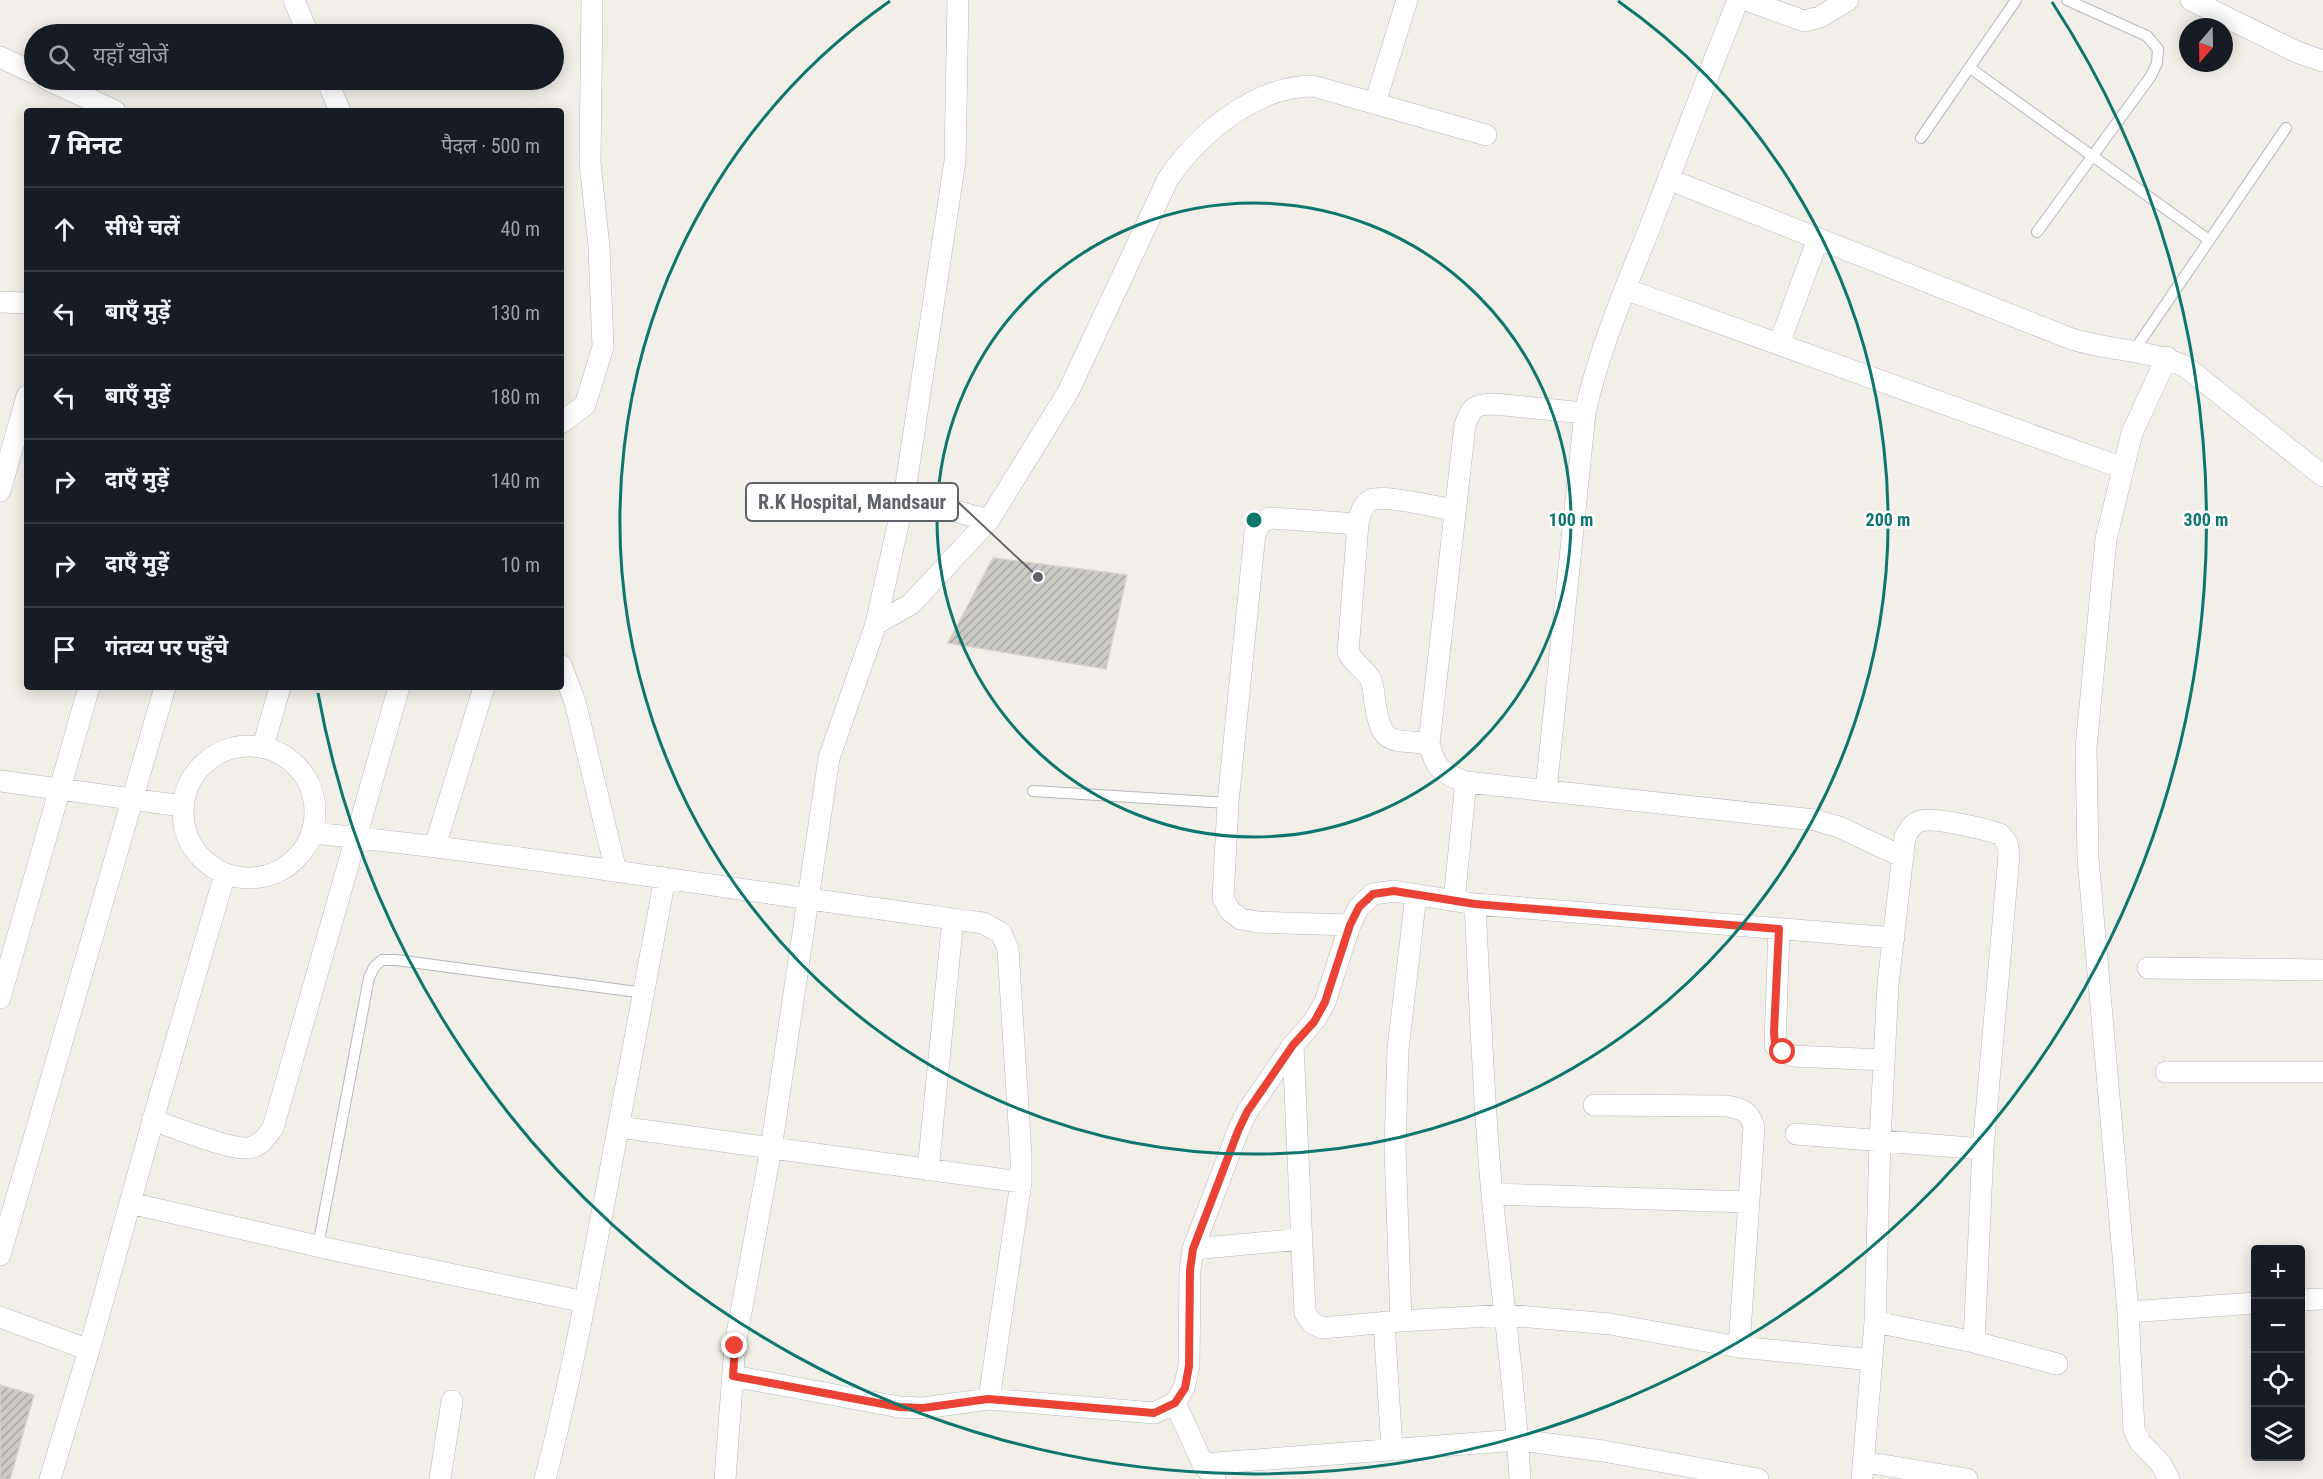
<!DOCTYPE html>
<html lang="hi">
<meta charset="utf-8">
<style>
:root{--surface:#171b24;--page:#242831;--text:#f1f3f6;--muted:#9ea1a6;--line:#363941}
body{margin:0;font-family:"Roboto Condensed","Noto Sans Devanagari",sans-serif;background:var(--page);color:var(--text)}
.controls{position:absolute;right:18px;bottom:18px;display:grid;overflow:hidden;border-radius:6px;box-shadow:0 3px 15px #0003}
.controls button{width:54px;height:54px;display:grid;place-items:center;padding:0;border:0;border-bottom:2px solid var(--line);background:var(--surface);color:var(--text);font:30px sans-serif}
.compass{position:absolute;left:2179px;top:18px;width:54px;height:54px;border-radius:50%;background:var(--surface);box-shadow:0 3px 15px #0003;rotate:200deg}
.stop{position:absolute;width:18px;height:18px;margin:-14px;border:4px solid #ea4335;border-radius:50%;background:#fff}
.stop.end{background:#ea4335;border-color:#fff;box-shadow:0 2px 6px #0008}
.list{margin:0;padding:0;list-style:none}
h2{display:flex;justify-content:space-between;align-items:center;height:78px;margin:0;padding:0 24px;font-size:26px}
h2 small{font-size:20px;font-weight:400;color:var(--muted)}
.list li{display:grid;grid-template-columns:39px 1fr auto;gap:18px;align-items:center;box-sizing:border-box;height:84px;padding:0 24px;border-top:2px solid var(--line)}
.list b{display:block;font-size:22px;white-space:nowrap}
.list em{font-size:20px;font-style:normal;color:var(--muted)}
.icon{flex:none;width:33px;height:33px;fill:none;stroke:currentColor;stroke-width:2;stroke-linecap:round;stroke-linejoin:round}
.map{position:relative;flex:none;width:2323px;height:1479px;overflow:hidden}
.search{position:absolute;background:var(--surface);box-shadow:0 3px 15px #0003;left:24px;top:24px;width:540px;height:66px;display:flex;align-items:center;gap:15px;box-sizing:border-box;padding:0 21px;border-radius:33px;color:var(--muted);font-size:22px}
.panel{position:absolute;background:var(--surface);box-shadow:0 3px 15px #0003;left:24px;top:108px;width:540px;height:582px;border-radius:6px}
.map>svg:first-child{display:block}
</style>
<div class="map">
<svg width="2323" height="1479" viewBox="0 0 2323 1479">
<defs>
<pattern id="building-hatch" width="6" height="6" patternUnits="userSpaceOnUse" patternTransform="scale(1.5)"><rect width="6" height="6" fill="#cccac5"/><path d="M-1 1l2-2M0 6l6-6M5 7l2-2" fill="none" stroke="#a9a8a4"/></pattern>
</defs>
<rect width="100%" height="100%" fill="#f1efe8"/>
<!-- building -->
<path fill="url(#building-hatch)" stroke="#d6d1c6" stroke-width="1.5" d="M 993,558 L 1127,575 L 1106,669 L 948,643 Z
M 0,1385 L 34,1395 L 10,1479 L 0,1479 Z"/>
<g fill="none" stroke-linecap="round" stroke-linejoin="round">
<defs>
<path id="lane" d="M 1970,68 L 2209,240
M 1921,138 L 2016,0
M 2037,232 L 2151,76 L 2157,63 L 2158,49 L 2147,36 L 2067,0
M 2133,352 L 2286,128
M 1033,791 L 1228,803
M 318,1246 L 369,978 L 374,967 L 382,960 L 396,960 L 645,993"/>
<path id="street" d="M 294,0 L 308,34
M 1746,0 L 1804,21 L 1820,17 L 1848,0
M 2191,0 L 2297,52 L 2323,61
M 0,57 L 34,73
M 48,80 L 115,111
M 327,80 L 340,111
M 1375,103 L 1407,0
M 1668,179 L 2069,338 C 2107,351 2150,349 2186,367 L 2323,476
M 1625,289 L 2123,468
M 0,302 L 27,303
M 1779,344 L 1818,239
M 2167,357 L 2132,433 L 2106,539 L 2086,748 L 2088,858 L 2128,1312 L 2134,1429 L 2140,1442 L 2161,1464 L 2169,1479
M 1585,413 L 1494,404 C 1475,404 1471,407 1465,425 L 1429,743 C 1435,769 1442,773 1466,782 L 1815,820 L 1839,827 L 1903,857
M 561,423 L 585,405 L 603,347 L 599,247 L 590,162 L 592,0
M 0,491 L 27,396
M 904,498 L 989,520
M 876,624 L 911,604 L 989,520 L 1068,392 L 1168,179 C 1199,133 1256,86 1313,86 L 1486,135
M 561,665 L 575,702 L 616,871
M 1429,743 C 1390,740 1382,746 1375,703 C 1374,696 1374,687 1371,680 C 1365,669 1354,664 1348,652 L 1358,524 C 1360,515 1362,505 1371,500 C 1384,494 1439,508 1455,510
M183 812a66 66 0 1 1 132 0a66 66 0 1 1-132 0Z
M 263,747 L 280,687
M 0,781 L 182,806
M 1546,791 L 1585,413 C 1599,349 1626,287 1650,227 C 1679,151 1708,75 1738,0
M 313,833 C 537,856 760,894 983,923 L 1001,933 L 1008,949 L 1021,1156 L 1021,1182 L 989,1399
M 435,846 L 484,687
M 1454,901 L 1466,782
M 1475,904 C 1480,1001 1483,1098 1492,1194 C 1501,1289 1515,1384 1520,1479
M 1350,925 L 1258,922 L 1241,919 L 1230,911 L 1223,898 L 1228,803 L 1255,533 L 1261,523 L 1269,518 L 1358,524
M 1779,929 L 1775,1045 L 1783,1052 L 1793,1056 L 1884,1060
M 2148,968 L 2323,970
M 0,998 L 89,687
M 1293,1045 L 1305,1313 L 1312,1323 L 1322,1328 L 1401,1321 L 1507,1315 L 1610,1324 L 1739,1347 L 1872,1360
M 2166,1072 L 2323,1072
M 1594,1105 L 1727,1106 C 1743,1109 1749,1111 1754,1127 L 1739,1347
M 152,1120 C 174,1127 229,1150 248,1148 C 260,1147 266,1137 273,1128 L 399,687
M 619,1127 L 1021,1182
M 1796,1134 L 1983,1149
M 928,1170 L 953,919
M 1492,1194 L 1749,1202
M 130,1203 L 339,1251 L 585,1302
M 1193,1249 L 1302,1239
M 0,1255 L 165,687
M 2300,1300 L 2323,1299
M 2128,1312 L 2256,1303
M 0,1317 L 89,1350
M 1401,1321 L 1395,1147 L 1398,1049 L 1416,895
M 1384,1322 L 1392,1450
M 1875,1322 L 1974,1342 L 2057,1364
M 733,1376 L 899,1407 L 923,1408 L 989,1399 L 1154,1413 L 1175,1403 L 1184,1388 L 1189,1366 L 1190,1270 L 1193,1249 L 1238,1131 L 1247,1112 L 1293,1045 L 1314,1021 L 1325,1002 L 1350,925 L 1359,907 L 1373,894 L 1394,891 L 1475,904 L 1894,938
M 1175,1403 L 1203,1464 L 1215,1479
M 1865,1462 L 1967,1479
M 1203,1464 L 1518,1440 L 1603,1451 L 1758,1479
M 50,1479 L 89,1350 L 159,1099 L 225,874
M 440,1479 L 452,1401
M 545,1479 C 571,1381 589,1281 608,1182 C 628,1080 647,979 665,878
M 725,1479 L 735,1345 L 771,1149 L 829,758 L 876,624 L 904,498 L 955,161 L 958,0
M 1862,1479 L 1875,1322 L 1880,1141 L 1888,984 L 1905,837 C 1909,830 1912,823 1921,821 C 1936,817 1984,829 2000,834 L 2007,843 L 2009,855 L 1983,1149 L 1974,1342"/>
</defs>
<!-- lane casing -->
<use href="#lane" stroke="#b5b8bc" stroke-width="12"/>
<!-- street casing -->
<use href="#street" stroke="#b5b8bc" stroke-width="22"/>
<!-- lane -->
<use href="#lane" stroke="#fff" stroke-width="10"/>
<!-- street -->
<use href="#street" stroke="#fff" stroke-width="21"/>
</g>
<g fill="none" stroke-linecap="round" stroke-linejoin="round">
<!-- route -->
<path stroke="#ea4335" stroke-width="8" d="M 735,1346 L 733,1376 L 899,1407 L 923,1408 L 988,1399 L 1154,1413 L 1175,1403 L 1185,1388 L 1189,1366 L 1190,1270 L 1193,1249 L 1238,1131 L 1247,1112 L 1293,1045 L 1314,1022 L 1325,1002 L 1350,925 L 1359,907 L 1373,894 L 1394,891 L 1475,904 L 1779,929 L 1774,1032 L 1775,1045 L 1783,1052"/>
</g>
<!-- distance rings -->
<g fill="none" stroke="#0f766e" stroke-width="3">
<circle cx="1254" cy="520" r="317"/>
<path d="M1618 1A634 634 0 1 1 890 1"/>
<path d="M2052 2A952 952 0 1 1 318 693"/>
</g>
<circle cx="1254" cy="520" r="9" fill="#0f766e" stroke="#fff" stroke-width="3"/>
<g font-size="18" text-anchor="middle" font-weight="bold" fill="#0f766e" stroke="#fff" stroke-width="5" stroke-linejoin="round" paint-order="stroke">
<text x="1571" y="526">100 m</text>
<text x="1888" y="526">200 m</text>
<text x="2206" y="526">300 m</text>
</g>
<!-- callouts -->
<path fill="none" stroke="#5f6368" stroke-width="2" d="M1038 577L958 502"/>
<circle fill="#5f6368" stroke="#fff" stroke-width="2" cx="1038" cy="577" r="6"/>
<rect fill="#fff" stroke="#5f6368" stroke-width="2" x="746" y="483" width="212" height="38" rx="6"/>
<g font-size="20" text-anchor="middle" font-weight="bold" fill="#5f6368">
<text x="852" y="509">R.K Hospital, Mandsaur</text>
</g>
</svg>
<div class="controls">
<button>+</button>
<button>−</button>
<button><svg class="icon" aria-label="locate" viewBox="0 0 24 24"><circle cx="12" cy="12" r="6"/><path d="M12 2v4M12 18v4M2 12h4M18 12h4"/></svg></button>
<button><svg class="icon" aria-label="layers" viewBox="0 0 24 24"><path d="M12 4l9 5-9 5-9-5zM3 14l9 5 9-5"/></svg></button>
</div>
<svg class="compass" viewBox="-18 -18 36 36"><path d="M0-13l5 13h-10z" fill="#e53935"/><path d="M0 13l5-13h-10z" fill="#9ea1a6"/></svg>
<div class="stop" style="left:1783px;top:1052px"></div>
<div class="stop end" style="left:735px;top:1346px"></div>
<div class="search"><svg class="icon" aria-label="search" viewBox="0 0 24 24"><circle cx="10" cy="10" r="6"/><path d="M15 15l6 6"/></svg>यहाँ खोजें</div>
<section class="panel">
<h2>7 मिनट<small>पैदल · 500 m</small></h2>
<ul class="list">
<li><svg class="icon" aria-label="ahead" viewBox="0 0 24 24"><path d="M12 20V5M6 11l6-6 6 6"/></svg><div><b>सीधे चलें</b></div><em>40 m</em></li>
<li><svg class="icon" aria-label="left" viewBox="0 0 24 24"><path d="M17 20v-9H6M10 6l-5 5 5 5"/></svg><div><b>बाएँ मुड़ें</b></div><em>130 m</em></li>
<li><svg class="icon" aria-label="left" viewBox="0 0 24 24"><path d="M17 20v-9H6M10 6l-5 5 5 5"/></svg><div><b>बाएँ मुड़ें</b></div><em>180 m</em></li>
<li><svg class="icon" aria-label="right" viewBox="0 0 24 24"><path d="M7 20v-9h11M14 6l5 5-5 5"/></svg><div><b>दाएँ मुड़ें</b></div><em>140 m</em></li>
<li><svg class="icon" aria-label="right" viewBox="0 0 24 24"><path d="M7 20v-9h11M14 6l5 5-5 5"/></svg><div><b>दाएँ मुड़ें</b></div><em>10 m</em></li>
<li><svg class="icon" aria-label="arrive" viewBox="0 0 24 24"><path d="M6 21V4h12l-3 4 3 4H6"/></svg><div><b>गंतव्य पर पहुँचे</b></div></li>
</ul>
</section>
</div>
